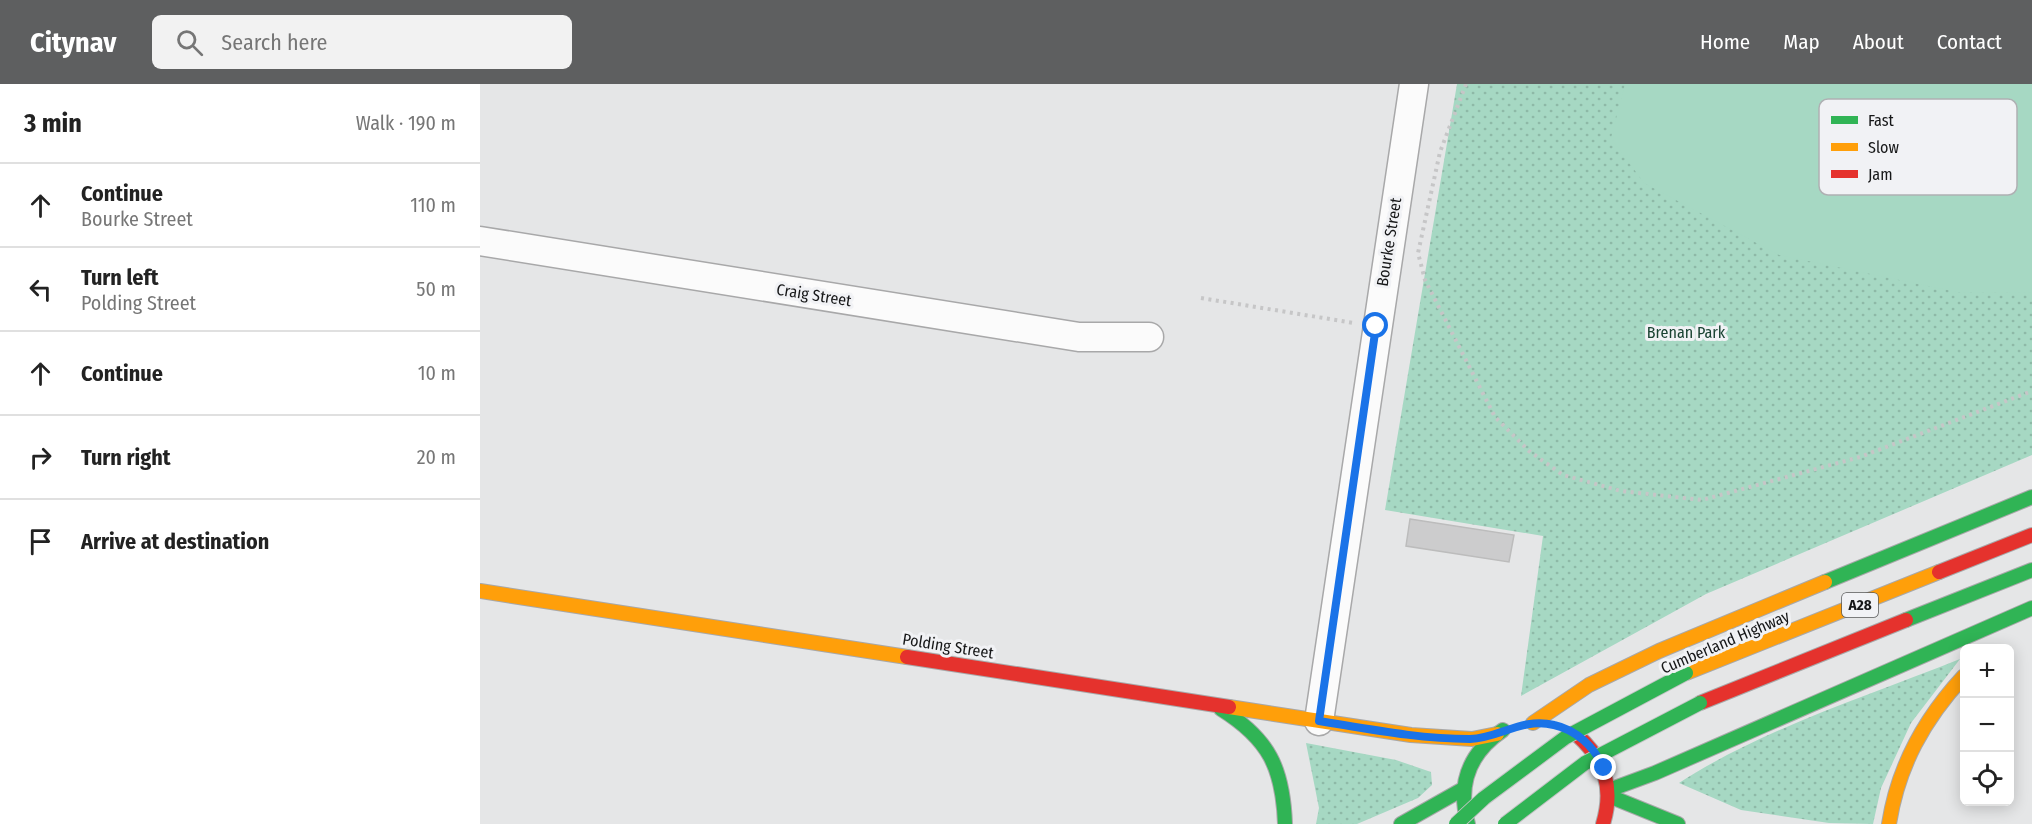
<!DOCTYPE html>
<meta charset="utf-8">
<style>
:root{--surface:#fff;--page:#f2f2f2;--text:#222;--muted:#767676;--line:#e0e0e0;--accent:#5e5f60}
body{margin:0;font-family:"Fira Sans Condensed",sans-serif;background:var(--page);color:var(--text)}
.controls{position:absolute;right:18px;bottom:18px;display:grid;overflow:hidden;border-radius:9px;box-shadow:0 3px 15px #0003}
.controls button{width:54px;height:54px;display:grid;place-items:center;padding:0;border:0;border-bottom:2px solid var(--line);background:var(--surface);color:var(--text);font:30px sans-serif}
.stop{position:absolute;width:18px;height:18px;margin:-14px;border:4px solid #1a73e8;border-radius:50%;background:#fff}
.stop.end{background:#1a73e8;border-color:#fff;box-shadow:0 2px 6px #0008}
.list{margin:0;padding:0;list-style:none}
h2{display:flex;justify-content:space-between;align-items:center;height:78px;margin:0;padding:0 24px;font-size:26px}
h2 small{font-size:20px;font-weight:400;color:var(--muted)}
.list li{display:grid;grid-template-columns:39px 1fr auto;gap:18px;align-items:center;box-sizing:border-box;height:84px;padding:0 24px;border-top:2px solid var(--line)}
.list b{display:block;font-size:22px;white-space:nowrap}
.list p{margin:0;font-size:20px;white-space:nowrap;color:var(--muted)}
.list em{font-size:20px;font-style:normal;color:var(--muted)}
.icon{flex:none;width:33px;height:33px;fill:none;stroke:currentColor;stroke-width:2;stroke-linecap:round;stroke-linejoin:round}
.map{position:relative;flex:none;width:1552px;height:740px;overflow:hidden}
header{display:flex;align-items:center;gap:36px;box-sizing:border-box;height:84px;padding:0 30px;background:var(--accent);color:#fff}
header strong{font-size:28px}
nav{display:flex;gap:33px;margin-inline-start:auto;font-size:21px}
.search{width:420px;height:54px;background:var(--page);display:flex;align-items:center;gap:15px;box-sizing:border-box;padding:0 21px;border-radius:9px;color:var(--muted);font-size:22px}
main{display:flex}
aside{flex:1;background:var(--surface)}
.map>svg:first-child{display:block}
</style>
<header>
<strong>Citynav</strong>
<div class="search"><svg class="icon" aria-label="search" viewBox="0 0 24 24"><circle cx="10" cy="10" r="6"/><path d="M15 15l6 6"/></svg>Search here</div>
<nav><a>Home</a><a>Map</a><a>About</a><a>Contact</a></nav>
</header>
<main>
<aside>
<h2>3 min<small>Walk · 190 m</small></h2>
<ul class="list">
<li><svg class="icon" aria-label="ahead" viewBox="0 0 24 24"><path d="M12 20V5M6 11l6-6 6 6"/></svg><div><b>Continue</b><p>Bourke Street</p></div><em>110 m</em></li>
<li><svg class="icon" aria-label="left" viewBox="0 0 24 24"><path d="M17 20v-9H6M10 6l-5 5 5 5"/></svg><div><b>Turn left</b><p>Polding Street</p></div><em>50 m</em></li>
<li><svg class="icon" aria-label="ahead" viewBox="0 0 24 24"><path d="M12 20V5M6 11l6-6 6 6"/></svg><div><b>Continue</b></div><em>10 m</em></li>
<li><svg class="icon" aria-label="right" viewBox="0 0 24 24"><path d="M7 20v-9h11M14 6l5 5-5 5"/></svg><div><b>Turn right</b></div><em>20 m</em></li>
<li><svg class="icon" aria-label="arrive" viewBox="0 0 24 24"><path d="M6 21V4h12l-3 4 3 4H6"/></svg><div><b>Arrive at destination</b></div></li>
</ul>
</aside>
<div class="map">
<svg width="1552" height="740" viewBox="0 0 1552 740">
<defs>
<pattern id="green-dots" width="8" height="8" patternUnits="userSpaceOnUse" patternTransform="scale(1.5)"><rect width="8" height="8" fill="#a6d8c3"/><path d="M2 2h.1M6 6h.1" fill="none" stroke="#8eb9a7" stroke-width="1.8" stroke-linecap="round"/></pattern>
</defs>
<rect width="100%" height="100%" fill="#e5e6e7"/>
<!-- green -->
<path fill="url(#green-dots)" d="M 977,0 L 1552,0 L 1552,371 L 1226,510 L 1041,612 L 1063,452 L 905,426 Z
M 1480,575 L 1431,639 L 1401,704 L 1393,740 L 1349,739 L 1261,726 L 1199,699 C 1282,645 1388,612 1480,575 Z
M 826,659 L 916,676 L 951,688 L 952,701 L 938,714 L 877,740 L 836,740 L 839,724 Z"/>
<!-- pitch -->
<path fill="#a6d8c3" d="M 1145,0 L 1552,0 L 1552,209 L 1477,208 L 1299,171 L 1164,99 L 1131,54 Z"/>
<!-- building -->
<path fill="#cccccd" stroke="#bcbcbc" stroke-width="1.5" d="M 930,435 L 1034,451 L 1029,478 L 926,462 Z"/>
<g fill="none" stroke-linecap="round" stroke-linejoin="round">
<defs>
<path id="street" d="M 0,157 L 599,253 L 669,253
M 839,637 L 934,0"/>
<path id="fast" d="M 1345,498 L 1552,413
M 1426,536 L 1552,486
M 741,625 C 789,655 803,684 805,740
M 1129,706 L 1175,689 L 1552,524
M 1129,712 L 1198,740
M 921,740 L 983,705
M 988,740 C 977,700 989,669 1023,646"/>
<path id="slow" d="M 0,507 L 427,573
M 1206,589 L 1459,488
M 749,623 L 931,651 L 992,655 L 1017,650
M 1053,639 L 1109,601 L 1179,567 L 1345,498
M 1409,740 C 1418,682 1444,635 1484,592"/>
<path id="jam" d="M 1459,488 L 1552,451
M 427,573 L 749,623
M 1220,619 L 1426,536
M 1097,651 C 1125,676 1134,704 1123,740"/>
</defs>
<!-- street casing -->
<use href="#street" stroke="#a8a8a9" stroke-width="31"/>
<!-- fast casing -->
<use href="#fast" stroke="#a8a8a9" stroke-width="16"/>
<!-- slow casing -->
<use href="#slow" stroke="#a8a8a9" stroke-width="16"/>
<!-- jam casing -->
<use href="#jam" stroke="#a8a8a9" stroke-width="16"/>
<!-- path -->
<path stroke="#c6c6c7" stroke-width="4" stroke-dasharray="3 4.5" stroke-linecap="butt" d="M 986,0 L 960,68 L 938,169 L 945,196 L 1015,333 L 1049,367 L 1083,391 L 1141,407 L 1222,416 L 1380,373 L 1552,307
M 721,214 L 874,239"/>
<!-- street -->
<use href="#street" stroke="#fbfbfb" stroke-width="28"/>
<!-- fast -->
<use href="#fast" stroke="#30b455" stroke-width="14"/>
<!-- slow -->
<use href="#slow" stroke="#ff9f0a" stroke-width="14"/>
<!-- jam -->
<use href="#jam" stroke="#e5322d" stroke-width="14"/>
<defs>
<path id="fast-bridge" d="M 976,740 L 1004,714 L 1086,653 L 1206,589
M 1025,740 L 1105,679 L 1220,619"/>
</defs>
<!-- fast-bridge casing -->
<use href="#fast-bridge" stroke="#c2c3c4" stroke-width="16" stroke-linecap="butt"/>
<!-- fast-bridge -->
<use href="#fast-bridge" stroke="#30b455" stroke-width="14"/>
</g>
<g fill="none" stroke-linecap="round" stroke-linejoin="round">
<!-- route -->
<path stroke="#1a73e8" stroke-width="8" d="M 896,242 L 839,637 C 889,645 939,655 990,655 C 1020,654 1042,633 1074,641 C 1097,646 1114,663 1124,684"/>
</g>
<g text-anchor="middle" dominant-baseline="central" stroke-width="6" stroke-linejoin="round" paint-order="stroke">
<!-- shield labels -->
<rect fill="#f1f2f5" stroke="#58595a" stroke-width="1.5" x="1362" y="509" width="36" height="24" rx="4.5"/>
<g font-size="15" font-weight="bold" fill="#161718">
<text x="1380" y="521">A28</text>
</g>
<!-- street labels -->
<g font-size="16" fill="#161718" stroke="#f1f2f5">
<text transform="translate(909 158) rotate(-81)">Bourke Street</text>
<text transform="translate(334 211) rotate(9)">Craig Street</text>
<text transform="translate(1245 558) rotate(-23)">Cumberland Highway</text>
<text transform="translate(468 562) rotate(9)">Polding Street</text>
</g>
<!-- park labels -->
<g font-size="16" fill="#194332" stroke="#f1f2f5">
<text x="1206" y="248">Brenan Park</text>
</g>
</g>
<!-- legend -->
<rect x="1339" y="15" width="198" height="96" rx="9" fill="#f1f2f5" stroke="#afb0b3" stroke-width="1.5"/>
<rect x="1351" y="32" width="27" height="8" fill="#30b455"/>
<rect x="1351" y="59" width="27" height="8" fill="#ff9f0a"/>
<rect x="1351" y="86" width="27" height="8" fill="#e5322d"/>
<g font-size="16" fill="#161718">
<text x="1388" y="42">Fast</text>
<text x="1388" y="69">Slow</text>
<text x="1388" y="96">Jam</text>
</g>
</svg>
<div class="controls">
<button>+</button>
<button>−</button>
<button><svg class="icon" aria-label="locate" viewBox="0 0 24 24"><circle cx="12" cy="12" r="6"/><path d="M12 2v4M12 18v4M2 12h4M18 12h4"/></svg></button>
</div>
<div class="stop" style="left:896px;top:242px"></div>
<div class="stop end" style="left:1124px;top:684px"></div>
</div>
</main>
